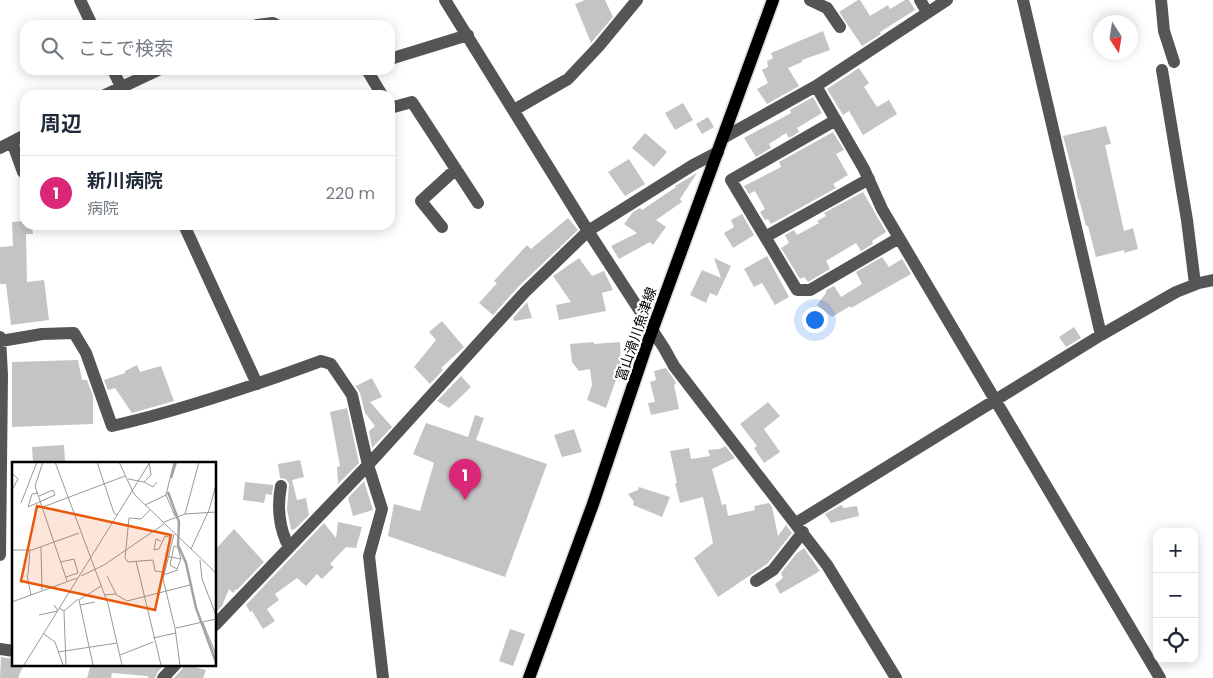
<!DOCTYPE html>
<html lang="ja">
<meta charset="utf-8">
<style>
:root{--surface:#fff;--page:#f6f6f7;--text:#1f2937;--muted:#747a83;--line:#e0e1e3;--accent:#db2777}
body{margin:0;font-family:Poppins,"Noto Sans JP",sans-serif;background:var(--page);color:var(--text)}
.controls{position:absolute;right:15px;bottom:15px;display:grid;overflow:hidden;border-radius:10px;box-shadow:0 2px 12px #0003}
.controls button{width:45px;height:45px;display:grid;place-items:center;padding:0;border:0;border-bottom:1px solid var(--line);background:var(--surface);color:var(--text);font:25px sans-serif}
.compass{position:absolute;left:1093px;top:15px;width:45px;height:45px;border-radius:50%;background:var(--surface);box-shadow:0 2px 12px #0003;rotate:168deg}
.you{position:absolute;left:814px;top:319px;width:18px;height:18px;margin:-12px;border:4px solid #fff;border-radius:50%;background:#1a73e8;box-shadow:0 0 0 8px #1a73e833}
.badge{display:grid;place-items:center;width:32px;height:32px;border-radius:50%;background:var(--accent);color:#fff;font-size:16px;font-weight:700}
.pin{position:absolute;translate:-50% -41px;filter:drop-shadow(0 1px 2px #0008)}
.pin::after{content:'';position:absolute;top:26px;width:18px;height:15px;background:inherit;clip-path:polygon(0 0,100% 0,50% 100%)}
.list{margin:0;padding:0;list-style:none}
h2{display:flex;justify-content:space-between;align-items:center;height:65px;margin:0;padding:0 20px;font-size:21px}
h2 small{font-size:16px;font-weight:400;color:var(--muted)}
.list li{display:grid;grid-template-columns:32px 1fr auto;gap:15px;align-items:center;box-sizing:border-box;height:75px;padding:0 20px;border-top:1px solid var(--line)}
.list b{display:block;font-size:19px;white-space:nowrap}
.list p{margin:0;font-size:16px;white-space:nowrap;color:var(--muted)}
.list em{font-size:16px;font-style:normal;color:var(--muted)}
.icon{flex:none;width:28px;height:28px;fill:none;stroke:currentColor;stroke-width:2;stroke-linecap:round;stroke-linejoin:round}
.map{position:relative;flex:none;width:1213px;height:678px;overflow:hidden}
.search{position:absolute;background:var(--surface);box-shadow:0 2px 12px #0003;left:20px;top:20px;width:375px;height:55px;display:flex;align-items:center;gap:12px;box-sizing:border-box;padding:0 18px;border-radius:15px;color:var(--muted);font-size:19px}
.panel{position:absolute;background:var(--surface);box-shadow:0 2px 12px #0003;left:20px;top:90px;width:375px;height:140px;border-radius:15px}
.map>svg:first-child{display:block}
</style>
<div class="map">
<svg width="1213" height="678" viewBox="0 0 1213 678">
<rect width="100%" height="100%" fill="#fff"/>
<!-- building -->
<path fill="#c4c4c4" d="M 585,0 L 605,0 L 613,17 L 591,43 L 575,4 Z
M 858,0 L 860,0 L 870,16 L 888,5 L 890,9 L 905,0 L 909,0 L 915,10 L 880,32 L 881,34 L 862,46 L 839,12 Z
M 823,31 L 830,50 L 802,60 L 802,62 L 788,68 L 799,86 L 767,104 L 757,89 L 768,83 L 762,70 L 768,67 L 767,61 L 773,58 L 771,53 Z
M 859,68 L 869,83 L 864,87 L 877,107 L 889,100 L 897,114 L 863,135 L 849,111 L 843,115 L 827,89 Z
M 813,97 L 822,113 L 797,128 L 799,132 L 789,138 L 786,133 L 769,144 L 771,148 L 756,157 L 744,138 L 791,113 L 790,110 Z
M 683,103 L 693,120 L 675,130 L 665,113 Z
M 708,117 L 714,127 L 702,134 L 696,124 Z
M 1106,126 L 1111,144 L 1105,145 L 1124,231 L 1133,228 L 1138,249 L 1124,253 L 1124,250 L 1096,257 L 1088,226 L 1086,226 L 1079,199 L 1078,200 L 1075,181 L 1063,136 Z
M 833,132 L 844,150 L 836,154 L 848,175 L 833,184 L 836,188 L 771,224 L 768,219 L 765,220 L 760,212 L 765,209 L 755,191 L 749,194 L 744,186 L 781,167 L 779,162 Z
M 645,133 L 667,152 L 654,167 L 632,148 Z
M 629,159 L 645,184 L 625,196 L 608,172 Z
M 697,173 L 680,199 L 682,202 L 656,220 L 666,227 L 653,245 L 650,242 L 619,259 L 611,246 L 637,233 L 624,224 L 633,212 L 640,208 L 642,210 L 676,187 L 675,186 Z
M 863,192 L 886,232 L 872,241 L 873,244 L 861,251 L 856,243 L 826,261 L 830,269 L 808,282 L 804,277 L 800,279 L 781,248 L 789,243 L 785,235 L 794,230 L 797,235 L 819,223 L 817,221 L 826,216 L 824,213 Z
M 742,214 L 754,235 L 733,248 L 724,233 L 734,227 L 731,220 Z
M 568,218 L 578,230 L 519,286 L 493,315 L 479,303 L 497,283 L 494,281 L 527,245 L 531,249 Z
M 25,221 L 25,225 L 32,225 L 33,234 L 26,234 L 27,282 L 44,280 L 49,320 L 11,325 L 6,284 L 0,284 L 0,247 L 13,246 L 12,222 Z
M 767,256 L 789,297 L 775,305 L 762,283 L 754,287 L 744,269 Z
M 882,257 L 889,267 L 902,259 L 911,274 L 851,308 L 850,306 L 832,317 L 817,305 L 826,293 L 826,290 L 834,286 L 841,297 L 862,284 L 856,272 Z
M 579,258 L 592,276 L 604,271 L 613,290 L 602,293 L 606,311 L 559,320 L 556,305 L 571,302 L 553,276 Z
M 714,258 L 731,266 L 717,296 L 710,293 L 706,303 L 690,295 L 702,270 L 721,278 Z
M 527,302 L 532,318 L 514,321 L 513,318 Z
M 442,321 L 464,347 L 441,368 L 443,370 L 430,384 L 414,367 L 436,340 L 429,332 Z
M 1074,327 L 1081,338 L 1066,347 L 1059,337 Z
M 594,342 L 594,344 L 620,342 L 621,368 L 617,369 L 618,374 L 606,408 L 587,400 L 592,385 L 590,369 L 579,371 L 572,362 L 570,344 Z
M 78,360 L 82,380 L 87,380 L 93,396 L 93,424 L 12,427 L 12,362 Z
M 137,365 L 140,372 L 161,366 L 174,401 L 132,413 L 115,388 L 108,390 L 104,380 L 125,373 L 125,371 Z
M 666,368 L 675,381 L 676,384 L 674,385 L 679,409 L 651,415 L 648,403 L 655,402 L 650,382 L 656,380 L 654,371 Z
M 461,376 L 471,387 L 449,408 L 437,401 Z
M 372,378 L 382,397 L 370,402 L 392,427 L 372,448 L 369,431 L 375,426 L 365,413 L 360,393 L 353,382 L 356,386 Z
M 768,402 L 780,416 L 764,429 L 780,452 L 764,463 L 754,448 L 757,446 L 740,424 Z
M 347,408 L 359,463 L 338,484 L 337,467 L 340,466 L 330,412 Z
M 475,415 L 484,418 L 476,440 L 547,464 L 505,577 L 388,536 L 394,504 L 420,511 L 434,463 L 413,454 L 426,423 L 468,437 Z
M 574,429 L 582,452 L 562,457 L 554,435 Z
M 64,445 L 65,462 L 33,463 L 32,447 Z
M 725,446 L 735,458 L 712,469 L 722,505 L 726,504 L 728,516 L 755,510 L 754,506 L 769,503 L 772,507 L 778,536 L 786,525 L 792,533 L 767,564 L 718,597 L 694,558 L 713,543 L 703,497 L 680,503 L 675,483 L 677,483 L 670,451 L 689,448 L 691,459 L 710,456 L 708,450 L 720,449 Z
M 300,460 L 304,477 L 292,480 L 297,500 L 306,498 L 309,515 L 295,529 L 291,530 L 287,509 L 289,484 L 286,479 L 280,478 L 278,464 Z
M 364,481 L 373,510 L 353,516 L 348,498 Z
M 245,482 L 273,485 L 272,495 L 266,494 L 264,503 L 243,500 Z
M 639,487 L 670,497 L 662,517 L 633,505 L 634,502 L 628,494 L 638,490 Z
M 841,505 L 844,508 L 857,506 L 859,516 L 831,523 L 825,514 Z
M 338,522 L 362,527 L 356,548 L 346,547 L 330,564 L 334,567 L 322,579 L 317,574 L 306,586 L 297,578 L 275,594 L 279,600 L 267,609 L 275,621 L 263,629 L 252,611 L 250,612 L 246,605 L 324,523 L 336,538 Z
M 234,529 L 264,562 L 237,590 L 236,589 L 233,593 L 229,589 L 222,606 L 215,613 L 215,550 Z
M 804,548 L 820,571 L 780,594 L 775,584 L 783,578 L 781,573 L 796,554 Z
M 510,629 L 525,634 L 513,666 L 499,661 Z
M 1,657 L 14,659 L 14,664 L 24,664 L 18,678 L 0,678 Z
M 91,664 L 165,664 L 157,673 L 155,678 L 149,678 L 147,676 L 112,673 L 111,678 L 87,678 Z
M 184,664 L 206,670 L 203,678 L 174,678 L 182,669 Z"/>
<g fill="none" stroke-linecap="round" stroke-linejoin="round">
<defs>
<path id="major" d="M 529,678 L 593,504 L 645,350 L 773,0"/>
</defs>
<!-- major casing -->
<use href="#major" stroke="#dbdbdb" stroke-width="15"/>
<!-- minor -->
<path stroke="#555" stroke-width="12" d="M 80,0 L 92,25
M 445,0 L 588,231 L 664,348 L 674,366 L 827,565 L 896,678
M 810,0 L 827,8 L 840,27
M 920,0 L 927,12
M 1023,0 L 1101,335
M 1161,0 L 1164,31 L 1174,62
M 257,25 L 273,23 L 277,25
M 390,59 L 468,35
M 113,70 L 125,95
M 367,70 L 382,95
M 1162,70 L 1187,220 L 1195,284
M 816,86 L 864,169 L 882,209 L 1160,678
M 105,95 L 158,70
M 390,108 L 412,102 L 478,203
M 514,110 L 568,79 L 599,46 L 637,0
M 836,120 L 731,180 L 797,290 L 810,290 L 899,238
M 723,138 L 816,86 L 947,0
M 12,142 L 23,172 L 25,171
M 0,148 L 25,135
M 184,225 L 257,384
M 442,227 L 421,201 L 456,169
M 765,237 L 869,179
M 0,337 L 2,375 L 0,555
M 1,341 L 42,334 L 74,333 L 86,353 L 112,426 C 183,410 253,386 321,361 L 331,364 L 352,395 L 368,465 L 382,509 L 369,556 L 383,678
M 281,486 C 277,506 279,529 289,547
M 796,523 L 1101,335 L 1176,292 L 1199,283 L 1213,280
M 756,581 L 773,570 L 803,532
M 215,625 L 368,465 L 525,292 L 588,231 L 693,165 L 718,152
M 0,649 L 14,651
M 163,678 L 176,664"/>
<!-- major -->
<use href="#major" stroke="#000" stroke-width="12"/>
</g>
<g text-anchor="middle" dominant-baseline="central" stroke-width="4.5" stroke-linejoin="round" paint-order="stroke">
<!-- street labels -->
<g font-size="14" fill="#000" stroke="#fff">
<text transform="translate(636 334) rotate(-71)">富山滑川魚津線</text>
</g>
</g>
<!-- overview -->
<g transform="translate(12 462)">
<rect width="204" height="204" fill="#fff"/>
<path fill="none" stroke="#a3a3a3" stroke-width="2.5" d="M 159,16 L 164,0M 156,30 L 167,60 L 166,83 L 174,101 L 184,146 L 204,200"/>
<path fill="none" stroke="#999" stroke-width="1" d="M 31,0 L 23,24 L 55,119M 43,0 L 96,142 L 110,203M 85,0 L 102,51 L 105,53M 107,0 L 122,32 L 204,111M 162,0 L 154,33 L 163,54M 0,11 L 6,17 L 0,28M 116,17 L 132,20 L 139,13 L 137,1M 132,20 L 141,25 L 145,20M 26,31 L 20,32 L 16,45 L 43,33 L 41,28 L 27,34M 9,41 L 25,0M 133,43 L 154,33M 31,45 L 113,14M 138,48 L 129,57 L 117,56 L 113,96 L 116,100 L 141,98 L 143,109 L 151,110M 173,52 L 187,0M 152,60 L 173,52 L 204,50M 162,72 L 151,117 L 163,166 L 168,203M 149,79 L 144,77 L 142,88 L 147,87 L 153,74 L 159,76M 162,84 L 166,86 L 169,97 L 165,107 L 158,103 ZM 29,85 L 30,128M 179,87 L 197,48 L 204,23M 1,88 L 20,88 L 67,71M 154,94 L 169,97M 188,98 L 190,117 L 204,153M 124,99 L 149,203M 49,100 L 62,97 L 66,111 L 54,115M 15,113 L 19,133M 16,113 L 18,88M 151,113 L 166,108M 69,114 L 92,103 L 152,62M 95,114 L 104,132M 92,133 L 103,132 L 115,139 L 178,123M 0,140 L 65,116M 68,143 L 83,140M 47,146 L 52,149 L 54,203M 52,149 L 66,137M 27,153 L 46,149 L 42,143M 191,161 L 204,193M 164,166 L 204,157M 32,172 L 43,180 L 51,203M 141,176 L 164,171M 46,190 L 105,181M 108,193 L 141,180M 12,203 L 138,0M 81,203 L 67,138 L 89,124"/>
<path fill="#e8590c" fill-opacity="0.15" stroke="#e8590c" stroke-width="2.5" d="M 25,44 L 159,73 L 143,148 L 9,119 Z"/>
<rect width="204" height="204" fill="none" stroke="#000" stroke-width="2.5"/>
</g>
</svg>
<div class="controls">
<button>+</button>
<button>−</button>
<button><svg class="icon" aria-label="locate" viewBox="0 0 24 24"><circle cx="12" cy="12" r="6"/><path d="M12 2v4M12 18v4M2 12h4M18 12h4"/></svg></button>
</div>
<svg class="compass" viewBox="-18 -18 36 36"><path d="M0-13l5 13h-10z" fill="#e53935"/><path d="M0 13l5-13h-10z" fill="#747a83"/></svg>
<div class="you"></div>
<div class="pin badge" style="left:465px;top:500px">1</div>
<div class="search"><svg class="icon" aria-label="search" viewBox="0 0 24 24"><circle cx="10" cy="10" r="6"/><path d="M15 15l6 6"/></svg>ここで検索</div>
<section class="panel">
<h2>周辺<small></small></h2>
<ul class="list">
<li><span class="badge">1</span><div><b>新川病院</b><p>病院</p></div><em>220 m</em></li>
</ul>
</section>
</div>
